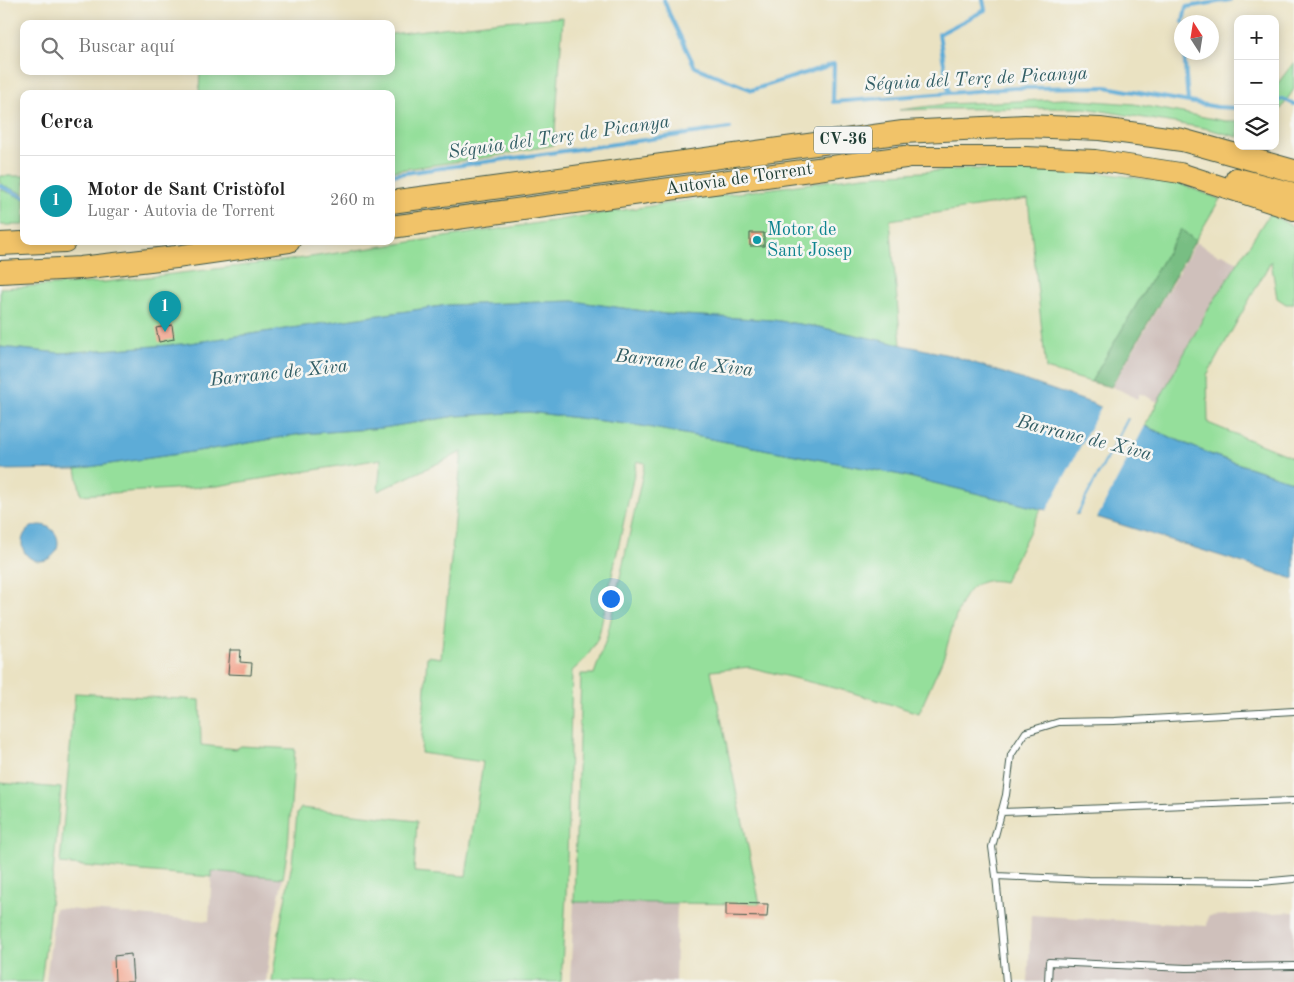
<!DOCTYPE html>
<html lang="es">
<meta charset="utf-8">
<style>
:root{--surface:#fff;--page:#f6f6f6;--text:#222;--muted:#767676;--line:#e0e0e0;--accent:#d1495b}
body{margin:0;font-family:"Old Standard TT",serif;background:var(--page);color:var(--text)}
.controls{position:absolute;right:15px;top:15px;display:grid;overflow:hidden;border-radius:10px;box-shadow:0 2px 12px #0003}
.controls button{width:45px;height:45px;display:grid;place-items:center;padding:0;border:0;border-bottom:1px solid var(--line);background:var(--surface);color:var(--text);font:25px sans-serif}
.compass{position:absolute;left:1174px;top:15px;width:45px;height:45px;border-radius:50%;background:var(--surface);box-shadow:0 2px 12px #0003;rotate:348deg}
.you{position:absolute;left:610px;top:598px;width:18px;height:18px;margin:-12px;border:4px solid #fff;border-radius:50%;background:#1a73e8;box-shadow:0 0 0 8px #1a73e833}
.badge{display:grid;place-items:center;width:32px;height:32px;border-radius:50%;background:var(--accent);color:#fff;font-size:16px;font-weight:700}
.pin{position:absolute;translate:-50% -41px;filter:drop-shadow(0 1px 2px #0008)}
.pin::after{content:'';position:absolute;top:26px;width:18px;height:15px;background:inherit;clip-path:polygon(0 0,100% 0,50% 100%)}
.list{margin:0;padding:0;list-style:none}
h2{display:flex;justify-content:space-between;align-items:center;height:65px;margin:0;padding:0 20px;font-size:21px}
h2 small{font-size:16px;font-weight:400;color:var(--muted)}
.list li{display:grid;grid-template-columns:32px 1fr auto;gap:15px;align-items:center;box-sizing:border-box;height:90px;padding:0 20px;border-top:1px solid var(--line)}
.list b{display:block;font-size:19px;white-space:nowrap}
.list p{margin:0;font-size:16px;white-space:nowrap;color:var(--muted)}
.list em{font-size:16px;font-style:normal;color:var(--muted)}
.icon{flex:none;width:28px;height:28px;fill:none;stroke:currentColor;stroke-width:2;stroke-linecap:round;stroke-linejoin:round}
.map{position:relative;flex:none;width:1294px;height:982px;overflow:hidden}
.search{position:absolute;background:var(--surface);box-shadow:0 2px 12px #0003;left:20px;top:20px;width:375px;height:55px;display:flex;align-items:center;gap:12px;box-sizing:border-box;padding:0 18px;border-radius:10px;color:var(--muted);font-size:19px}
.panel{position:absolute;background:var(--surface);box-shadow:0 2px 12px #0003;left:20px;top:90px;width:375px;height:155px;border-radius:10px}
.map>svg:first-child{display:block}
</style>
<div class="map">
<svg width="1294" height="982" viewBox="0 0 1294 982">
<rect width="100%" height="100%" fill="#f6f6f2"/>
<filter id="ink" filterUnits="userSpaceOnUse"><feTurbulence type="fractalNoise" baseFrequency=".02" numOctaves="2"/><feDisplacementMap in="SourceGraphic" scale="10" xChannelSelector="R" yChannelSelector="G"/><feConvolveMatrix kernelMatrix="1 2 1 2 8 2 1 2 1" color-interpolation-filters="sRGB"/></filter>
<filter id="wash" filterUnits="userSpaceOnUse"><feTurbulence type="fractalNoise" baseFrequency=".0096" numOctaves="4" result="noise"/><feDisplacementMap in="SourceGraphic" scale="20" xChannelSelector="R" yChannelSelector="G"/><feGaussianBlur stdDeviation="1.12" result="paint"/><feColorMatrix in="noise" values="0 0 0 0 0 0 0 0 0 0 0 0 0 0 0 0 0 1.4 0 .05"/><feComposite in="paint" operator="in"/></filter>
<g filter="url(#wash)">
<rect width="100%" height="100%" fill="#eae2c2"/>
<!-- industrial -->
<path fill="#cfc0bb" d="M 1196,242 L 1218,255 L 1222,254 L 1238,262 L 1205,313 L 1158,402 L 1141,394 L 1139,394 L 1137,399 L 1120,390 L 1112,387 Z
M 212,871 L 283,878 L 273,925 L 266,982 L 46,982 L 55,908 L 209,921 Z
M 574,902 L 677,903 L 675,982 L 570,982 Z
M 1294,912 L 1294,982 L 1028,982 L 1031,915 L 1207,926 L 1208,916 Z"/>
<!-- green -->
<path fill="#95df9b" stroke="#5a8e68" d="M 563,17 L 554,145 L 489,157 L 391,171 L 391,94 L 199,94 L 200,71 L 391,71 L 391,34 L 503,21 Z
M 1294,62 L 1294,89 L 1281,109 L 1275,109 L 1275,87 Z
M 1066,99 L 1134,104 L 1225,121 L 1238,121 L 1238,137 L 1204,128 L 1085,108 L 944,109 L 899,110 L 946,104 Z
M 965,169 L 1038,170 L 1103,173 L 1180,184 L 1220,199 L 1195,241 L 1181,229 L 1091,382 L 1046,369 L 1028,199 L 890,220 L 901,345 L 819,327 L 773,320 L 665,314 L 573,301 L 448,305 L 183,344 L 60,353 L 0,347 L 0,288 L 106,282 L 290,260 L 512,227 L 723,195 L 864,176 Z
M 0,176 L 24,176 L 24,194 L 0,184 Z
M 0,189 L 24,199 L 24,225 L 0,225 Z
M 1269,214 L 1294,227 L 1294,304 L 1286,304 L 1277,298 L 1271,261 L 1207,375 L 1208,423 L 1294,458 L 1294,482 L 1210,454 L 1145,426 L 1206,313 Z
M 529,412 L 642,426 L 901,475 L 1041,509 L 1004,582 C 992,579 978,580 969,591 C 957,604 950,638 944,656 C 936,675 927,694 919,713 L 850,692 L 749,667 L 711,671 L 760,904 L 574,902 L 581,674 L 594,674 L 607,637 L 645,463 L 637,461 L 599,635 C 593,650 585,660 572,671 L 566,896 L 561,982 L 272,982 L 280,926 L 292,863 L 297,814 L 301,808 L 417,821 L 414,872 L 466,876 L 483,762 L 421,753 L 427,656 L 441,658 L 462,452 L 378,491 L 381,459 L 217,486 L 81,495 L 76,469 L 225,447 L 301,434 L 383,428 L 456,416 Z
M 75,693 L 200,700 L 201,745 L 236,749 L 241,746 L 295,749 L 288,846 L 283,878 L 212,871 L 212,877 L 60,864 Z
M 0,783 L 61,788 L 48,928 L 41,982 L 0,982 Z"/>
<!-- forest -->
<path fill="#78be83" stroke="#4c7e5c" d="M 1181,229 L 1195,241 L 1111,387 L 1091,382 Z"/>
<!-- water -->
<path fill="#5dacd7" stroke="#3e7486" d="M 573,301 L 665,314 L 773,320 L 819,327 L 954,356 L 1091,403 L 1212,455 L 1294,482 L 1294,579 L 1100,518 L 1041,509 L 901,475 L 642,426 L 529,412 L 456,416 L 383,428 L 301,434 L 225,447 L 76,469 L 0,470 L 0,347 L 60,353 L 183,344 L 448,305 Z
M22 543a18 18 0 1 1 36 0a18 18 0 1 1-36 0Z"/>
<!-- pier -->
<path fill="#eae2c2" d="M 1102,405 L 1128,416 L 1075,516 L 1046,512 Z
M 1130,417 L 1146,424 L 1096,520 L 1077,517 Z"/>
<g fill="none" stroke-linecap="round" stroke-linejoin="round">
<!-- stream -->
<path stroke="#5dacd7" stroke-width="4" d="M 664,0 L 669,13 L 695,67 L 752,90 L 834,64 L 833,102 L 1014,88 L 1106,87 L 1217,107 L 1238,108
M 1183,22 L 1186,7 L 1230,0
M 1184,52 L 1188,101
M 949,93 L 939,34 L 985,10 L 983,0
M 1275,101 L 1283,99 L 1294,104
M 391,175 L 730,128
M 0,186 L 24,197"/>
</g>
<g id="blocks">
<!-- building -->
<path fill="#f3a189" d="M 750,233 L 764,233 L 764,246 L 750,246 Z
M 172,325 L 174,339 L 159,342 L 156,328 Z
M 230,650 L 241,650 L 240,662 L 252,663 L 251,675 L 228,674 Z
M 726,903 L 768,904 L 767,917 L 726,916 Z
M 131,954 L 133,982 L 115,982 L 114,956 Z"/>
</g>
</g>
<g filter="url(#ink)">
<use href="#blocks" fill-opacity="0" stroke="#3d5649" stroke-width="1"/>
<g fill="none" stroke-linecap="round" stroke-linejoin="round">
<defs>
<path id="service" d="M 1001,812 L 1294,801
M 996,876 L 1089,880 L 1262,882 L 1294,879
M 1006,982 L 996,876 L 992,847 L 1006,795 L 1011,755 L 1026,732 L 1059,722 L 1114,721 L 1294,711
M 1048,982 L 1049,962 L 1186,968 L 1294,966"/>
<path id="trunk" d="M 905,157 L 1026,157 L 1095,160 L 1180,173 L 1294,210
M 1236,178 L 1294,193"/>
<path id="motorway" d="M 391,202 L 903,132 L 1025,126 L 1100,129 L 1182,140 L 1294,171
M 391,227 L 905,157
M 0,244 L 65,241
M 0,272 L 80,268 L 176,257 L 289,241"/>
</defs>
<!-- service casing -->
<use href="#service" stroke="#3d5649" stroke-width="8"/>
<!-- trunk casing -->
<use href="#trunk" stroke="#3d5649" stroke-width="22"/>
<!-- motorway casing -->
<use href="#motorway" stroke="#3d5649" stroke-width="24"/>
<!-- service -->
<use href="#service" stroke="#fff" stroke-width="6"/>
<!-- trunk -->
<use href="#trunk" stroke="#f1c369" stroke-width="20"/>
<!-- motorway -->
<use href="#motorway" stroke="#f1c369" stroke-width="22"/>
</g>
</g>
<!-- markers -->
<circle fill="#0f9aa8" stroke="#f6f6f2" stroke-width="2" cx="757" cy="240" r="5"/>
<g text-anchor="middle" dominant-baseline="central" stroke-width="5" stroke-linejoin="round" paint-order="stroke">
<!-- shield labels -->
<rect fill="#f6f6f2" stroke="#60746d" stroke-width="1" x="814" y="126.5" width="58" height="27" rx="4"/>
<g font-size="16" font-weight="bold" fill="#1f3d34">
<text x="843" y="140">CV-36</text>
</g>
<!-- street labels -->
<g font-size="18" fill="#1f3d34" stroke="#f6f6f2">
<text transform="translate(739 179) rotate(-8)">Autovia de Torrent</text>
</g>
<!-- culture labels -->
<g font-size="18" fill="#0d838f" stroke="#f6f6f2" text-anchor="start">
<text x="767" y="230">Motor de<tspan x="767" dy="21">Sant Josep</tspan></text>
</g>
<!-- water labels -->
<g font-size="19" font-style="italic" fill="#325e65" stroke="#f6f6f2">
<text transform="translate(976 80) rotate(-3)">Séquia del Terç de Picanya</text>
<text transform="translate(559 138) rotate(-8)">Séquia del Terç de Picanya</text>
<text transform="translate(684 364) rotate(6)">Barranc de Xiva</text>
<text transform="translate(279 374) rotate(-6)">Barranc de Xiva</text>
<text transform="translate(1084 439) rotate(14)">Barranc de Xiva</text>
</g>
</g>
</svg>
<div class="controls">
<button>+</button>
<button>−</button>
<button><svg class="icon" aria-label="layers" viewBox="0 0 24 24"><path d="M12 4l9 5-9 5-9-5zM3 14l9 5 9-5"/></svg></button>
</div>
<svg class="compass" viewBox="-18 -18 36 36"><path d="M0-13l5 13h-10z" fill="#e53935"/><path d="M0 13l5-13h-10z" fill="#767676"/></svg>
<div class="you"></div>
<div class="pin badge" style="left:165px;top:332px;background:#0f9aa8">1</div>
<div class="search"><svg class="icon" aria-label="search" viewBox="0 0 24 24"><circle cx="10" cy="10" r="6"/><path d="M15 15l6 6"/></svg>Buscar aquí</div>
<section class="panel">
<h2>Cerca<small></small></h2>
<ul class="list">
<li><span class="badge" style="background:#0f9aa8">1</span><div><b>Motor de Sant Cristòfol</b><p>Lugar · Autovia de Torrent</p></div><em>260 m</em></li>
</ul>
</section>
</div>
